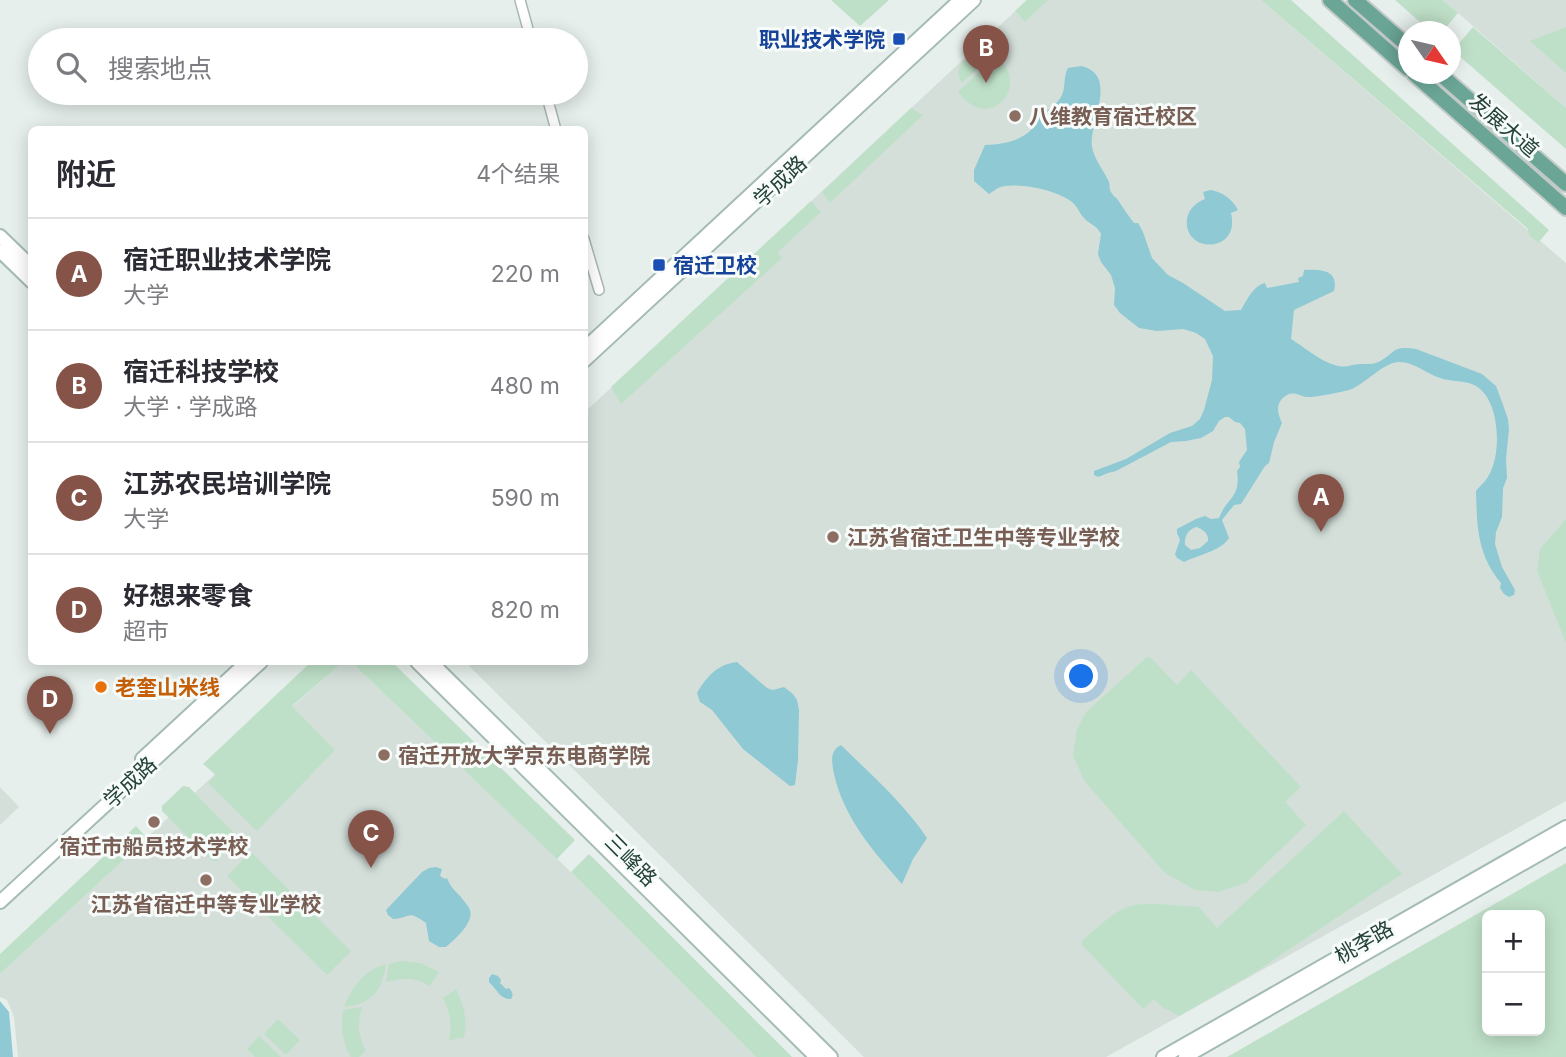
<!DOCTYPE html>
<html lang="zh">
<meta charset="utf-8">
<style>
:root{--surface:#fff;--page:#f2f2f3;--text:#2b2b33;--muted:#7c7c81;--line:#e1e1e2;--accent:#855347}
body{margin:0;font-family:Inter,"Noto Sans SC",sans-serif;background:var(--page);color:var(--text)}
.controls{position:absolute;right:21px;bottom:21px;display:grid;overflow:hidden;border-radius:10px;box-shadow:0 4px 18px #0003}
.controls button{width:63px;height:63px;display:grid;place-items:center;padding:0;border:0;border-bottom:2px solid var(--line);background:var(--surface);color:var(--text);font:35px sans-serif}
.compass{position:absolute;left:1398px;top:21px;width:63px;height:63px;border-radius:50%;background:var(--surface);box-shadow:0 4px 18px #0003;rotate:124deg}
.you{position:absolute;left:1082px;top:677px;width:24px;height:24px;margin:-18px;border:5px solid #fff;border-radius:50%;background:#1a73e8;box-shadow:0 0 0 10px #1a73e833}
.badge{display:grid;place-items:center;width:46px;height:46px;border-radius:50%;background:var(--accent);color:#fff;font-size:23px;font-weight:700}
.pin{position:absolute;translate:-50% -58px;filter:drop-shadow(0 2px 4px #0008)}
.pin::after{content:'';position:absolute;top:37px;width:24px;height:21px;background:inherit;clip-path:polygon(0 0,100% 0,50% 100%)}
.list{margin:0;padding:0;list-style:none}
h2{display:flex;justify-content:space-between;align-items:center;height:91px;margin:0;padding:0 28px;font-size:30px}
h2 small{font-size:23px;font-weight:400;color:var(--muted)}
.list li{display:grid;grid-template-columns:46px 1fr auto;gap:21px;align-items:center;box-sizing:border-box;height:112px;padding:0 28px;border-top:2px solid var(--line)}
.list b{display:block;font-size:26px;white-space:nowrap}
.list p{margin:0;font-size:23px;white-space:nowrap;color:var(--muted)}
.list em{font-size:23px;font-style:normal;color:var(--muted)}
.icon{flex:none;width:38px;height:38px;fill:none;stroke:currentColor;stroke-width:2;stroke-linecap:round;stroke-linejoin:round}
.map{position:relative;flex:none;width:1566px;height:1057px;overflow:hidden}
.search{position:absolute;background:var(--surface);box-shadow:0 4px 18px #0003;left:28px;top:28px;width:560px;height:77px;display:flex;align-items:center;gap:18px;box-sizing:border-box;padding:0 24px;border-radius:38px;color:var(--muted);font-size:26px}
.panel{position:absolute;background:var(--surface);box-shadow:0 4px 18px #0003;left:28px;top:126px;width:560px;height:539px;border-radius:10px}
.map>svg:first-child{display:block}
</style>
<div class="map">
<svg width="1566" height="1057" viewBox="0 0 1566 1057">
<rect width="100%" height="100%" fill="#e6efeb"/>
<!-- built -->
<path fill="#d4dfda" d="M 1027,0 L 1261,0 L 1566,263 L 1566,801 L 1106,1057 L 864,1057 L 465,662 L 584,662 L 585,412 Z
M 1443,0 L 1566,0 L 1566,108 L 1481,33 Z
M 343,662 L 351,662 L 571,872 L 756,1057 L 18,1057 L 14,1017 L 7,1000 L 0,997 L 0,974 L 215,774 Z
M 0,787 L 19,807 L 0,825 Z"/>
<!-- green -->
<path fill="#bfe0c8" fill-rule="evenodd" d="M 831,0 L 889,0 L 860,26 Z
M 1027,0 L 1048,0 L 1025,22 L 1015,11 Z
M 1261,0 L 1291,0 L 1549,230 L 1538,243 L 1529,235 L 1528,229 Z
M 1395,0 L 1443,0 L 1458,13 L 1443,31 L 1430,31 Z
M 1473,27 L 1566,108 L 1566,149 L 1457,54 L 1456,47 Z
M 1566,27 L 1566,73 L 1530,41 Z
M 975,55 L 985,62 L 962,83 C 953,71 962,59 975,55 Z
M 995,57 C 1034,82 990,136 958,92 Z
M 911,108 L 923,115 L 830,203 L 822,192 Z
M 811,201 L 821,212 L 778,252 L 782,258 L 621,404 L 611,387 Z
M 1566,519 L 1566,643 L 1537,571 L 1540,549 Z
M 1147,657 L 1152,659 L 1177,685 L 1191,670 L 1301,787 L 1285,802 L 1306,825 L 1246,883 L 1218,892 L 1195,890 L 1165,873 L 1085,782 L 1073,756 L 1077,729 L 1086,712 Z
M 311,662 L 343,662 L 292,706 L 335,750 L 257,831 L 208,783 L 216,775 L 203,764 Z
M 351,662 L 392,662 L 575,840 L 557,859 Z
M 183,786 L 189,787 L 237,836 L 236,842 L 216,861 L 211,860 L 162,811 L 162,806 Z
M 1344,811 L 1402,874 L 1254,973 L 1179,1016 L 1162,1007 L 1154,999 L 1143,1009 L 1082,945 L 1082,941 C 1094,930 1112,913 1127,907 C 1143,901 1181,906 1199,907 L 1217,928 Z
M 136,826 L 147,838 L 0,974 L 0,954 Z
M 251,852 L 351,951 L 327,975 L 227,876 Z
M 589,854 L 792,1057 L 756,1057 L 571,872 Z
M 1566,863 L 1566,1057 L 1227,1057 L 1234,1053 ZM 1487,915 L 1540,915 L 1540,1031 L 1487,1031 Z
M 401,961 L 421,963 L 439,972 L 430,986 C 413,977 404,978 386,982 L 389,964 Z
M 386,964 C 382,991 372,1004 344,1007 C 352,987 364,970 386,964 Z
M 456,989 C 464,1006 468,1020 464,1038 L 458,1038 L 449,1041 C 452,1024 451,1013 443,998 Z
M 362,1007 C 357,1025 358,1034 366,1051 L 359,1057 L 351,1057 C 342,1042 341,1028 343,1010 Z
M 278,1019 L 300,1040 L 286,1055 L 264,1034 Z
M 259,1036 L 281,1057 L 255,1057 L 247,1049 Z"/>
<!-- water -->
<path fill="#8ec9d4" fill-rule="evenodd" d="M 1081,66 C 1120,75 1088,123 1092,147 C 1094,159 1104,171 1109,182 C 1110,185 1109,189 1111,192 C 1113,196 1116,197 1118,200 C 1123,208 1128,215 1134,223 L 1138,223 L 1143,232 L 1152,258 L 1168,275 L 1183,283 L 1225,311 L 1241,310 C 1247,300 1253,286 1265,283 L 1267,288 L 1299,282 L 1298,278 L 1303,276 L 1304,270 C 1321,269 1339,270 1334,291 L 1294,310 L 1291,339 C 1304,347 1324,364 1339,366 C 1346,368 1353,364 1360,364 C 1368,364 1374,365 1382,360 C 1398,350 1393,346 1416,349 L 1482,374 L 1496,386 L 1502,402 L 1508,419 L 1509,430 L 1506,458 L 1507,478 L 1503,488 L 1502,517 L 1496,532 L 1495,544 L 1502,567 L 1515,590 L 1514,595 L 1509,597 L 1504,594 L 1500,588 L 1501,583 C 1477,554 1477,527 1476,491 C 1480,486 1486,481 1489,475 C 1502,453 1500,400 1476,386 C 1466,380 1451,382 1440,378 C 1427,374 1414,362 1400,362 C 1384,361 1365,385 1349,390 C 1342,392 1312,398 1307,397 C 1299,396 1295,391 1287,395 C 1275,402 1277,413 1282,423 L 1274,442 L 1269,463 L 1265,466 L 1241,504 L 1234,505 L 1222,520 L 1229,538 C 1221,551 1198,555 1184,562 L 1177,558 L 1175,554 L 1180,540 L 1177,533 L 1177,529 L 1196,519 L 1205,516 L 1211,519 L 1219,518 C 1227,497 1241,498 1237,471 L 1240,467 L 1239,462 L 1247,450 L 1245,429 L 1240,423 L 1235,422 L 1229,417 L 1225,417 L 1219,421 L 1213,431 L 1201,438 L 1186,441 L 1171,442 L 1116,471 L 1108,473 L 1098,477 L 1094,475 L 1094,471 L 1126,459 L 1170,433 L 1192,426 L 1200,419 L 1204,410 L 1212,380 L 1213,356 L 1205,339 L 1196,333 L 1183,329 L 1157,331 L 1139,328 L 1120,313 L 1114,305 L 1115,288 L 1111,275 L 1101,262 L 1098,254 L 1101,234 C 1097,226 1092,225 1086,220 C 1080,215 1078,207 1072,202 C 1057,190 1016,181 998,188 C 995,190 992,192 989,194 L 974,181 L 974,170 L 985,145 C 1003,144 1019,142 1032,129 C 1036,125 1038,119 1042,115 C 1050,108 1057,105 1062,95 C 1066,86 1063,77 1068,68 ZM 1196,527 C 1203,529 1209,534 1208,541 L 1200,548 L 1191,550 L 1185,545 C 1184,536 1188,530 1196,527 Z
M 1211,190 C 1224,193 1232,199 1238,210 L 1231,213 C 1241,254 1183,254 1187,219 C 1189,208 1196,203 1205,199 L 1203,192 Z
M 737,662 L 767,688 L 773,690 L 784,687 L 793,694 L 797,700 L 799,710 L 798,760 L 795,785 L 790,786 L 743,749 L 712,710 L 700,702 L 697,693 C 707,676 718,664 737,662 Z
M 841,745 C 871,775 903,802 927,838 L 913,859 L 902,884 C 873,851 844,818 834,774 C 832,763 829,751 841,745 Z
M 436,867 L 442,869 L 440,876 L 445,879 L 447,878 C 450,886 454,890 460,896 C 463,900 468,905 470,910 C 474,923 455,939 446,947 L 439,947 L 429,941 L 426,923 C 407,909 411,918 393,919 L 388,915 L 386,910 L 422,872 L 429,868 Z
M 492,974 L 498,976 L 501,980 L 500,983 L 506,989 L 509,988 C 512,991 514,995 511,999 C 500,1000 497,989 489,982 L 489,978 Z
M 0,1001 L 9,1012 L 13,1057 L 0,1057 Z"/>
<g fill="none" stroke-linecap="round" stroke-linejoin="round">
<defs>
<path id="minor" d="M 520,0 L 531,40
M 546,93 L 556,130
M 584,239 L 599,290"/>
<path id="secondary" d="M 0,236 L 32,267
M 0,251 L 32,282
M 584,349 L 960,0
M 584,361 L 974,0
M 417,662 L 816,1057
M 431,662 L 831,1057
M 142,759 L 247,662
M 0,902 L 261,662
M 1163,1057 L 1566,827
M 1185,1057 L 1566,839"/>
<path id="primary" d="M 1330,0 L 1408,69
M 1355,0 L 1408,46
M 1414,74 L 1566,208
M 1440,74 L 1566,184"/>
</defs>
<!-- minor casing -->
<use href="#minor" stroke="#a8b8b2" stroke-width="12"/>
<!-- secondary casing -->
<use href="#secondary" stroke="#a4bbb3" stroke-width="16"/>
<!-- primary casing -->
<use href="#primary" stroke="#c2cac8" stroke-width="18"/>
<!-- minor -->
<use href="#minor" stroke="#fff" stroke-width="9"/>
<!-- secondary -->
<use href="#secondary" stroke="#fff" stroke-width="12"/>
<!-- primary -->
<use href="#primary" stroke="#6aa596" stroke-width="14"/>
</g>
<!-- markers -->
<g fill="#1a4fb4" stroke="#f7fbf9" stroke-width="2.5">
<rect x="892" y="32" width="14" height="14" rx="3.5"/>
<rect x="652" y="258" width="14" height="14" rx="3.5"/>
</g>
<g fill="#8d6e63" stroke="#f7fbf9" stroke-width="2.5">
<circle cx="1015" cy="116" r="7"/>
<circle cx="833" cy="537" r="7"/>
<circle cx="384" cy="755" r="7"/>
<circle cx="154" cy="822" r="7"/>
<circle cx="206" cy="880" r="7"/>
</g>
<circle fill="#e8710a" stroke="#f7fbf9" stroke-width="2.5" cx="101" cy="687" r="7"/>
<g text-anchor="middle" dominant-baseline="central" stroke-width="6" stroke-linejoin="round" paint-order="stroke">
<!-- transit labels -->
<g font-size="21" font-weight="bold" fill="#164399" stroke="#f7fbf9" text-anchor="end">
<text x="885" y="39">职业技术学院</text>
<text x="673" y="265" text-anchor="start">宿迁卫校</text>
</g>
<!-- education labels -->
<g font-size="21" font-weight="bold" fill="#785e54" stroke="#f7fbf9" text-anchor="start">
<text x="1029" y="116">八维教育宿迁校区</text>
<text x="847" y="537">江苏省宿迁卫生中等专业学校</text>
<text x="398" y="755">宿迁开放大学京东电商学院</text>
<text x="154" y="846" text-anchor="middle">宿迁市船员技术学校</text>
<text x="206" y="904" text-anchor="middle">江苏省宿迁中等专业学校</text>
</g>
<!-- street labels -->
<g font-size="21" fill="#24423a" stroke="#f7fbf9">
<text transform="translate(1504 125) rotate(41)">发展大道</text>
<text transform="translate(780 181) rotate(-43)">学成路</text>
<text transform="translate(130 782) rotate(-43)">学成路</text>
<text transform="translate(631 860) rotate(45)">三峰路</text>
<text transform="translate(1364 942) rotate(-30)">桃李路</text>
</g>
<!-- food labels -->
<g font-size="21" font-weight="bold" fill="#c56008" stroke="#f7fbf9" text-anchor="start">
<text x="115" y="687">老奎山米线</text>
</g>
</g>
</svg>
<div class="controls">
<button>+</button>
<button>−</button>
</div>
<svg class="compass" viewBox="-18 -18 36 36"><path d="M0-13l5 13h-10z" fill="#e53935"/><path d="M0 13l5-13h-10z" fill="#7c7c81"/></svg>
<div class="you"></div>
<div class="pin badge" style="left:1321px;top:532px">A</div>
<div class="pin badge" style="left:986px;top:83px">B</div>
<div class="pin badge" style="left:371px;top:868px">C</div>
<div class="pin badge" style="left:50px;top:734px">D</div>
<div class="search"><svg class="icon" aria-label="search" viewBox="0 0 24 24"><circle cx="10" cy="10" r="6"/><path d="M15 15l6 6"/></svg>搜索地点</div>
<section class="panel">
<h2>附近<small>4个结果</small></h2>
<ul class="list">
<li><span class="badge">A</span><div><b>宿迁职业技术学院</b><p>大学</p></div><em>220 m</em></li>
<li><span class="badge">B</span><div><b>宿迁科技学校</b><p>大学 · 学成路</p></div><em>480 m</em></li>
<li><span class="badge">C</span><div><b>江苏农民培训学院</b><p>大学</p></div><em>590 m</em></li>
<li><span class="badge">D</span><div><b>好想来零食</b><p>超市</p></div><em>820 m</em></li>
</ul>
</section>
</div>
